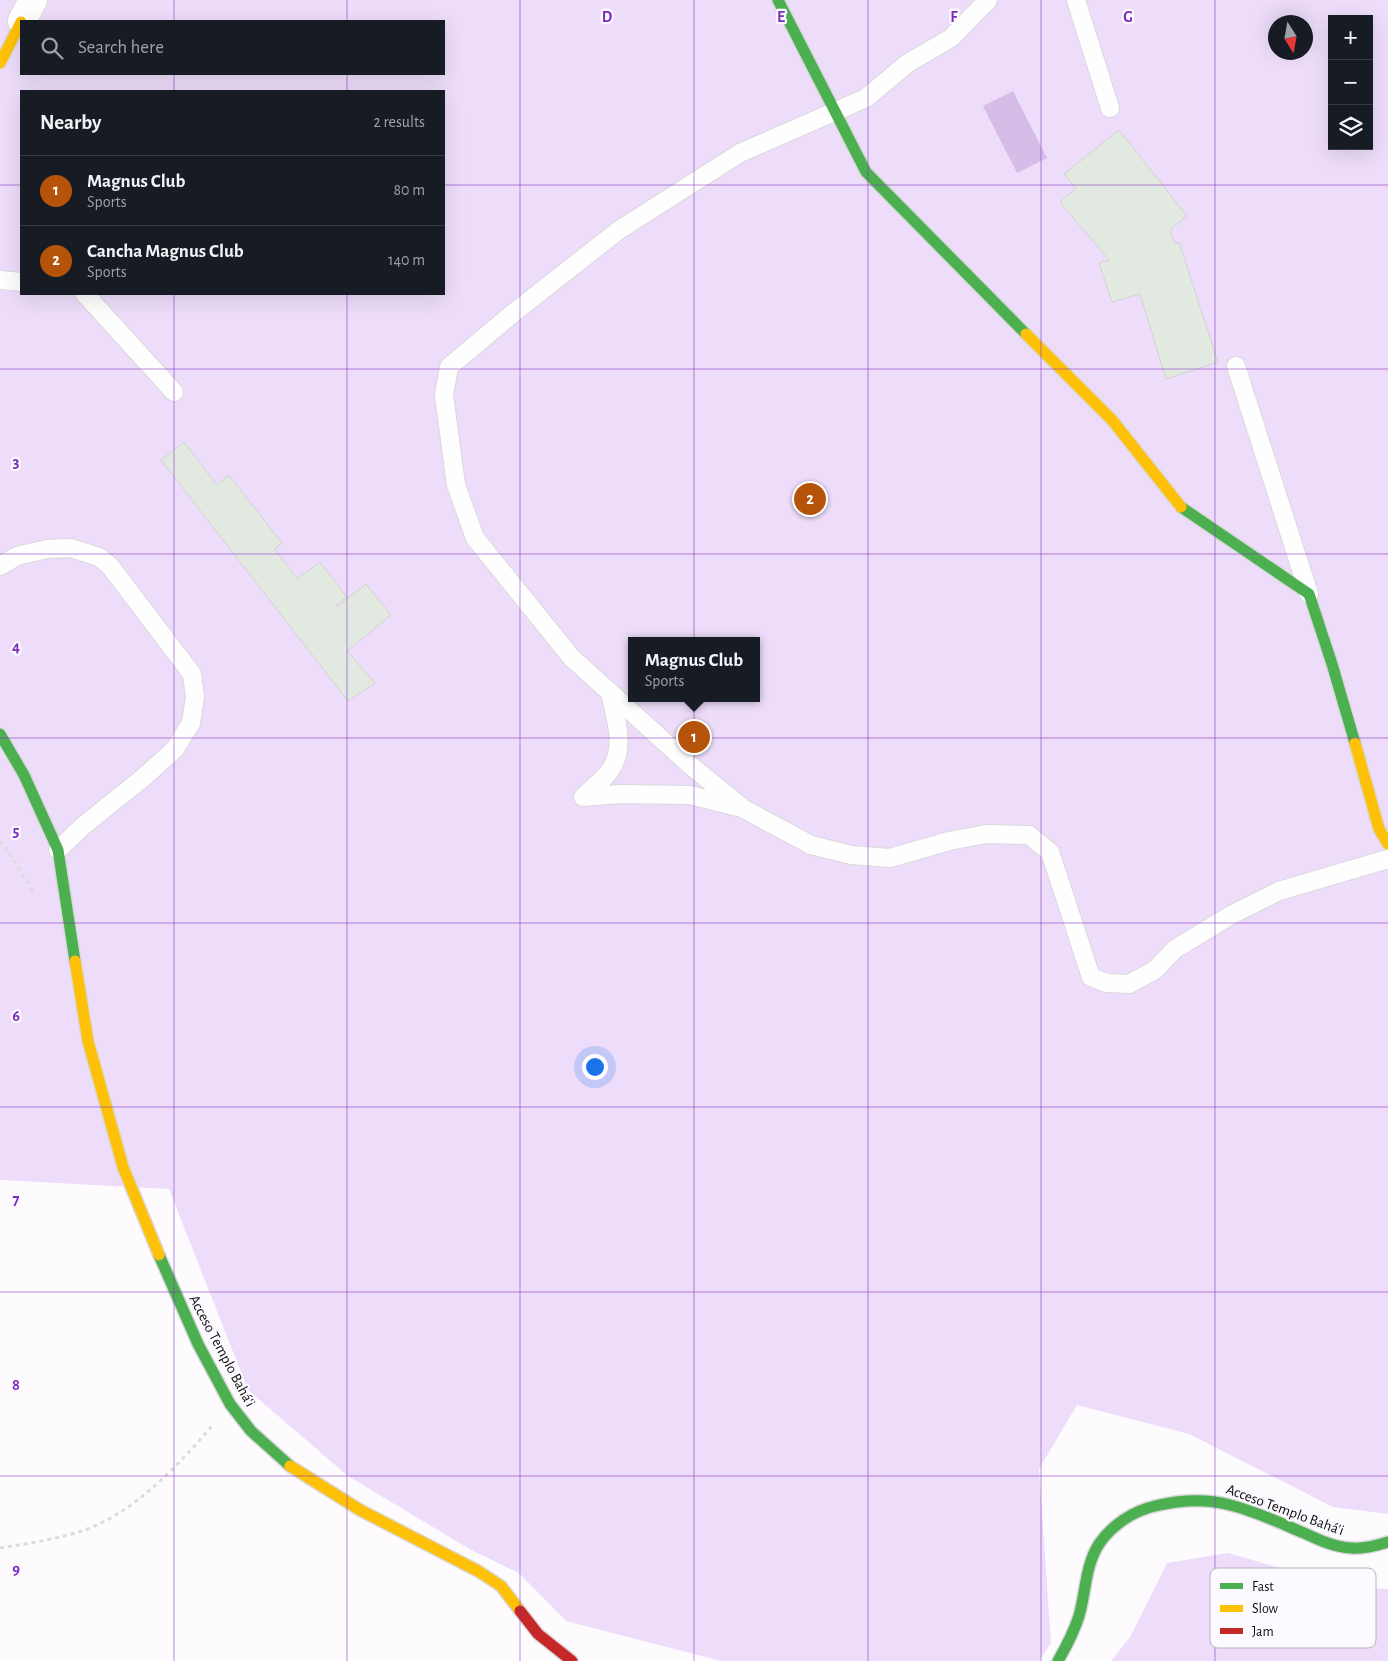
<!DOCTYPE html>
<meta charset="utf-8">
<style>
:root{--surface:#171b24;--page:#242831;--text:#f1f3f6;--muted:#9ea1a6;--line:#363941;--accent:#b45309}
body{margin:0;font-family:"Alegreya Sans",sans-serif;background:var(--page);color:var(--text)}
.controls{position:absolute;right:15px;top:15px;display:grid;overflow:hidden;border-radius:0px;box-shadow:0 5px 20px #0002}
.controls button{width:45px;height:45px;display:grid;place-items:center;padding:0;border:0;border-bottom:1px solid var(--line);background:var(--surface);color:var(--text);font:25px sans-serif}
.compass{position:absolute;left:1268px;top:15px;width:45px;height:45px;border-radius:50%;background:var(--surface);box-shadow:0 5px 20px #0002;rotate:169deg}
.you{position:absolute;left:594px;top:1066px;width:18px;height:18px;margin:-12px;border:4px solid #fff;border-radius:50%;background:#1a73e8;box-shadow:0 0 0 8px #1a73e833}
.badge{display:grid;place-items:center;width:32px;height:32px;border-radius:50%;background:var(--accent);color:#fff;font-size:16px;font-weight:700}
.pin{position:absolute;translate:-50% -50%;border:2px solid #fff;box-shadow:0 1px 5px #0006}
.popup{position:absolute;left:628px;top:637px;width:132px;height:65px;box-sizing:border-box;display:grid;place-content:center;border-radius:0px;background:var(--surface);filter:drop-shadow(0 1px 4px #0005);font-size:16px;white-space:nowrap;color:var(--muted)}
.popup b{font-size:19px;color:var(--text)}
.popup::after{content:'';position:absolute;left:50%;top:100%;margin-left:-10px;border:10px solid transparent;border-top-color:var(--surface)}
.list{margin:0;padding:0;list-style:none}
h2{display:flex;justify-content:space-between;align-items:center;height:65px;margin:0;padding:0 20px;font-size:21px}
h2 small{font-size:16px;font-weight:400;color:var(--muted)}
.list li{display:grid;grid-template-columns:32px 1fr auto;gap:15px;align-items:center;box-sizing:border-box;height:70px;padding:0 20px;border-top:1px solid var(--line)}
.list b{display:block;font-size:19px;white-space:nowrap}
.list p{margin:0;font-size:16px;white-space:nowrap;color:var(--muted)}
.list em{font-size:16px;font-style:normal;color:var(--muted)}
.icon{flex:none;width:28px;height:28px;fill:none;stroke:currentColor;stroke-width:2;stroke-linecap:round;stroke-linejoin:round}
.map{position:relative;flex:none;width:1388px;height:1661px;overflow:hidden}
.search{position:absolute;background:var(--surface);box-shadow:0 5px 20px #0002;left:20px;top:20px;width:425px;height:55px;display:flex;align-items:center;gap:12px;box-sizing:border-box;padding:0 18px;border-radius:0px;color:var(--muted);font-size:19px}
.panel{position:absolute;background:var(--surface);box-shadow:0 5px 20px #0002;left:20px;top:90px;width:425px;height:205px;border-radius:0px}
.map>svg:first-child{display:block}
</style>
<div class="map">
<svg width="1388" height="1661" viewBox="0 0 1388 1661">
<rect width="100%" height="100%" fill="#fdfbfe"/>
<!-- green -->
<path fill="#edddfb" fill-rule="evenodd" d="M 0,0 L 1388,0 L 1388,1514 L 1333,1507 L 1189,1434 L 1077,1405 L 1039,1469 L 1051,1643 L 1039,1661 L 721,1661 L 566,1621 L 519,1573 L 471,1550 L 348,1476 L 248,1390 L 169,1189 L 0,1180 ZM 1332,19 L 1369,19 L 1369,146 L 1332,146 ZM 21,21 L 444,21 L 444,74 L 21,74 ZM 1276,22 L 1306,22 L 1306,52 L 1276,52 ZM 21,91 L 444,91 L 444,294 L 21,294 ZM 632,641 L 756,641 L 756,698 L 632,698 Z
M 1228,1553 L 1343,1586 L 1388,1589 L 1388,1661 L 1111,1661 L 1130,1637 L 1167,1563 Z"/>
<!-- water -->
<path fill="#d5bde8" d="M 1013,91 L 1047,158 L 1017,173 L 983,106 Z"/>
<!-- building -->
<path fill="#e2e9e0" stroke="#d2d2d3" d="M 1119,130 L 1187,216 L 1170,230 L 1175,244 L 1179,242 L 1218,362 L 1166,379 L 1140,294 L 1112,302 L 1099,263 L 1109,260 L 1060,202 L 1076,188 L 1064,174 Z
M 184,442 L 217,485 L 229,475 L 282,543 L 274,549 L 298,579 L 320,562 L 347,597 L 336,605 L 337,607 L 366,584 L 391,615 L 347,651 L 375,683 L 348,701 L 161,460 Z"/>
<g fill="none" stroke-linecap="round" stroke-linejoin="round">
<defs>
<path id="lane" d="M 988,0 L 951,38 L 908,63 L 866,98 L 740,153 L 619,230 L 512,314 L 449,367 L 444,395 L 456,485 L 475,538 L 571,657 L 690,765 L 744,809 L 811,845 L 851,855 L 890,858 L 949,841 L 986,834 L 1029,835 L 1050,852 L 1091,977 L 1107,983 L 1129,984 L 1155,970 L 1175,949 L 1231,915 L 1279,891 L 1388,859
M 1076,0 L 1110,108
M 0,280 L 21,282
M 85,294 L 174,392
M 1236,366 L 1309,594
M 0,566 L 17,556 L 47,549 L 71,548 L 99,557 L 110,566 L 192,674 L 195,697 L 191,723 L 175,749 L 144,777 L 83,826 L 58,850
M 583,797 L 620,794 L 690,795 L 738,807
M 583,797 C 592,788 605,779 611,769 C 626,745 615,717 610,692"/>
<path id="street" d="M 22,21 L 33,0"/>
<path id="fast" d="M 778,0 L 866,172 L 1026,334
M 1181,507 L 1309,594 L 1332,664 L 1355,743
M 0,734 L 24,775 L 58,850 L 75,961
M 159,1255 L 198,1344 L 230,1404 L 251,1431 L 290,1466
M 1058,1661 C 1066,1647 1074,1632 1079,1616 C 1086,1592 1085,1566 1099,1544 C 1112,1525 1133,1511 1155,1506 C 1180,1500 1204,1498 1230,1505 C 1255,1511 1280,1523 1304,1533 C 1319,1540 1334,1547 1351,1548 C 1364,1549 1376,1546 1388,1542"/>
<path id="slow" d="M 0,63 L 21,22
M 1026,334 L 1112,420 L 1181,507
M 1355,743 L 1379,829 L 1388,844
M 75,961 L 88,1041 L 123,1167 L 159,1255
M 290,1466 L 360,1510 L 478,1571 L 501,1586 L 520,1611"/>
<path id="jam" d="M 520,1611 L 538,1634 L 572,1661"/>
</defs>
<!-- lane casing -->
<use href="#lane" stroke="#dad8db" stroke-width="20"/>
<!-- street casing -->
<use href="#street" stroke="#dad8db" stroke-width="30"/>
<!-- fast casing -->
<use href="#fast" stroke="#dad8db" stroke-width="14"/>
<!-- slow casing -->
<use href="#slow" stroke="#dad8db" stroke-width="14"/>
<!-- jam casing -->
<use href="#jam" stroke="#dad8db" stroke-width="14"/>
<!-- path -->
<path stroke="#dcdcdc" stroke-width="3" stroke-dasharray="4 4" stroke-linecap="butt" d="M 0,841 L 6,848 L 34,893
M 0,1548 C 30,1543 61,1539 90,1528 C 139,1508 178,1465 212,1426"/>
<!-- lane -->
<use href="#lane" stroke="#fffeff" stroke-width="18"/>
<!-- street -->
<use href="#street" stroke="#fffeff" stroke-width="28"/>
<!-- fast -->
<use href="#fast" stroke="#4caf50" stroke-width="11"/>
<!-- slow -->
<use href="#slow" stroke="#ffc107" stroke-width="11"/>
<!-- jam -->
<use href="#jam" stroke="#c62828" stroke-width="11"/>
</g>
<!-- grid -->
<path fill="none" stroke="#7b2cbf" stroke-width="1" stroke-opacity="0.55" d="M 174,0 L 174,21M 347,0 L 347,21M 520,0 L 520,1661M 694,0 L 694,1661M 868,0 L 868,1661M 1041,0 L 1041,1661M 1215,0 L 1215,1661M 174,74 L 174,91M 347,74 L 347,91M 0,185 L 21,185M 444,185 L 1388,185M 174,294 L 174,1661M 347,294 L 347,1661M 0,369 L 1388,369M 0,554 L 1388,554M 0,738 L 1388,738M 0,923 L 1388,923M 0,1107 L 1388,1107M 0,1292 L 1388,1292M 0,1476 L 1388,1476"/>
<g text-anchor="middle" dominant-baseline="central" stroke-width="4.5" stroke-linejoin="round" paint-order="stroke">
<!-- street labels -->
<g font-size="15" fill="#0e0d0f" stroke="#fdfaff">
<text transform="translate(222 1351) rotate(62)">Acceso Templo Bahá'i</text>
<text transform="translate(1285 1510) rotate(20)">Acceso Templo Bahá'i</text>
</g>
</g>
<!-- legend -->
<rect x="1210" y="1568" width="166" height="80" rx="8" fill="#fdfaff" stroke="#b5b3b7" stroke-width="1"/>
<rect x="1220" y="1583" width="23" height="6" fill="#4caf50"/>
<rect x="1220" y="1605" width="23" height="7" fill="#ffc107"/>
<rect x="1220" y="1628" width="23" height="6" fill="#c62828"/>
<g font-size="14" fill="#0e0d0f">
<text x="1252" y="1591">Fast</text>
<text x="1252" y="1613">Slow</text>
<text x="1252" y="1636">Jam</text>
</g>
<g font-size="16" text-anchor="middle" font-weight="bold" fill="#7b2cbf" stroke="#fdfaff" stroke-width="4.5" stroke-linejoin="round" paint-order="stroke">
<text x="607" y="22">D</text>
<text x="781" y="22">E</text>
<text x="954" y="22">F</text>
<text x="1128" y="22">G</text>
<text x="16" y="467">3</text>
<text x="16" y="652">4</text>
<text x="16" y="836">5</text>
<text x="16" y="1021">6</text>
<text x="16" y="1205">7</text>
<text x="16" y="1390">8</text>
<text x="16" y="1574">9</text>
</g>
</svg>
<div class="controls">
<button>+</button>
<button>−</button>
<button><svg class="icon" aria-label="layers" viewBox="0 0 24 24"><path d="M12 4l9 5-9 5-9-5zM3 14l9 5 9-5"/></svg></button>
</div>
<svg class="compass" viewBox="-18 -18 36 36"><path d="M0-13l5 13h-10z" fill="#e53935"/><path d="M0 13l5-13h-10z" fill="#9ea1a6"/></svg>
<div class="you"></div>
<div class="pin badge" style="left:694px;top:737px">1</div>
<div class="popup"><b>Magnus Club</b>Sports</div>
<div class="pin badge" style="left:810px;top:499px">2</div>
<div class="search"><svg class="icon" aria-label="search" viewBox="0 0 24 24"><circle cx="10" cy="10" r="6"/><path d="M15 15l6 6"/></svg>Search here</div>
<section class="panel">
<h2>Nearby<small>2 results</small></h2>
<ul class="list">
<li><span class="badge">1</span><div><b>Magnus Club</b><p>Sports</p></div><em>80 m</em></li>
<li><span class="badge">2</span><div><b>Cancha Magnus Club</b><p>Sports</p></div><em>140 m</em></li>
</ul>
</section>
</div>
